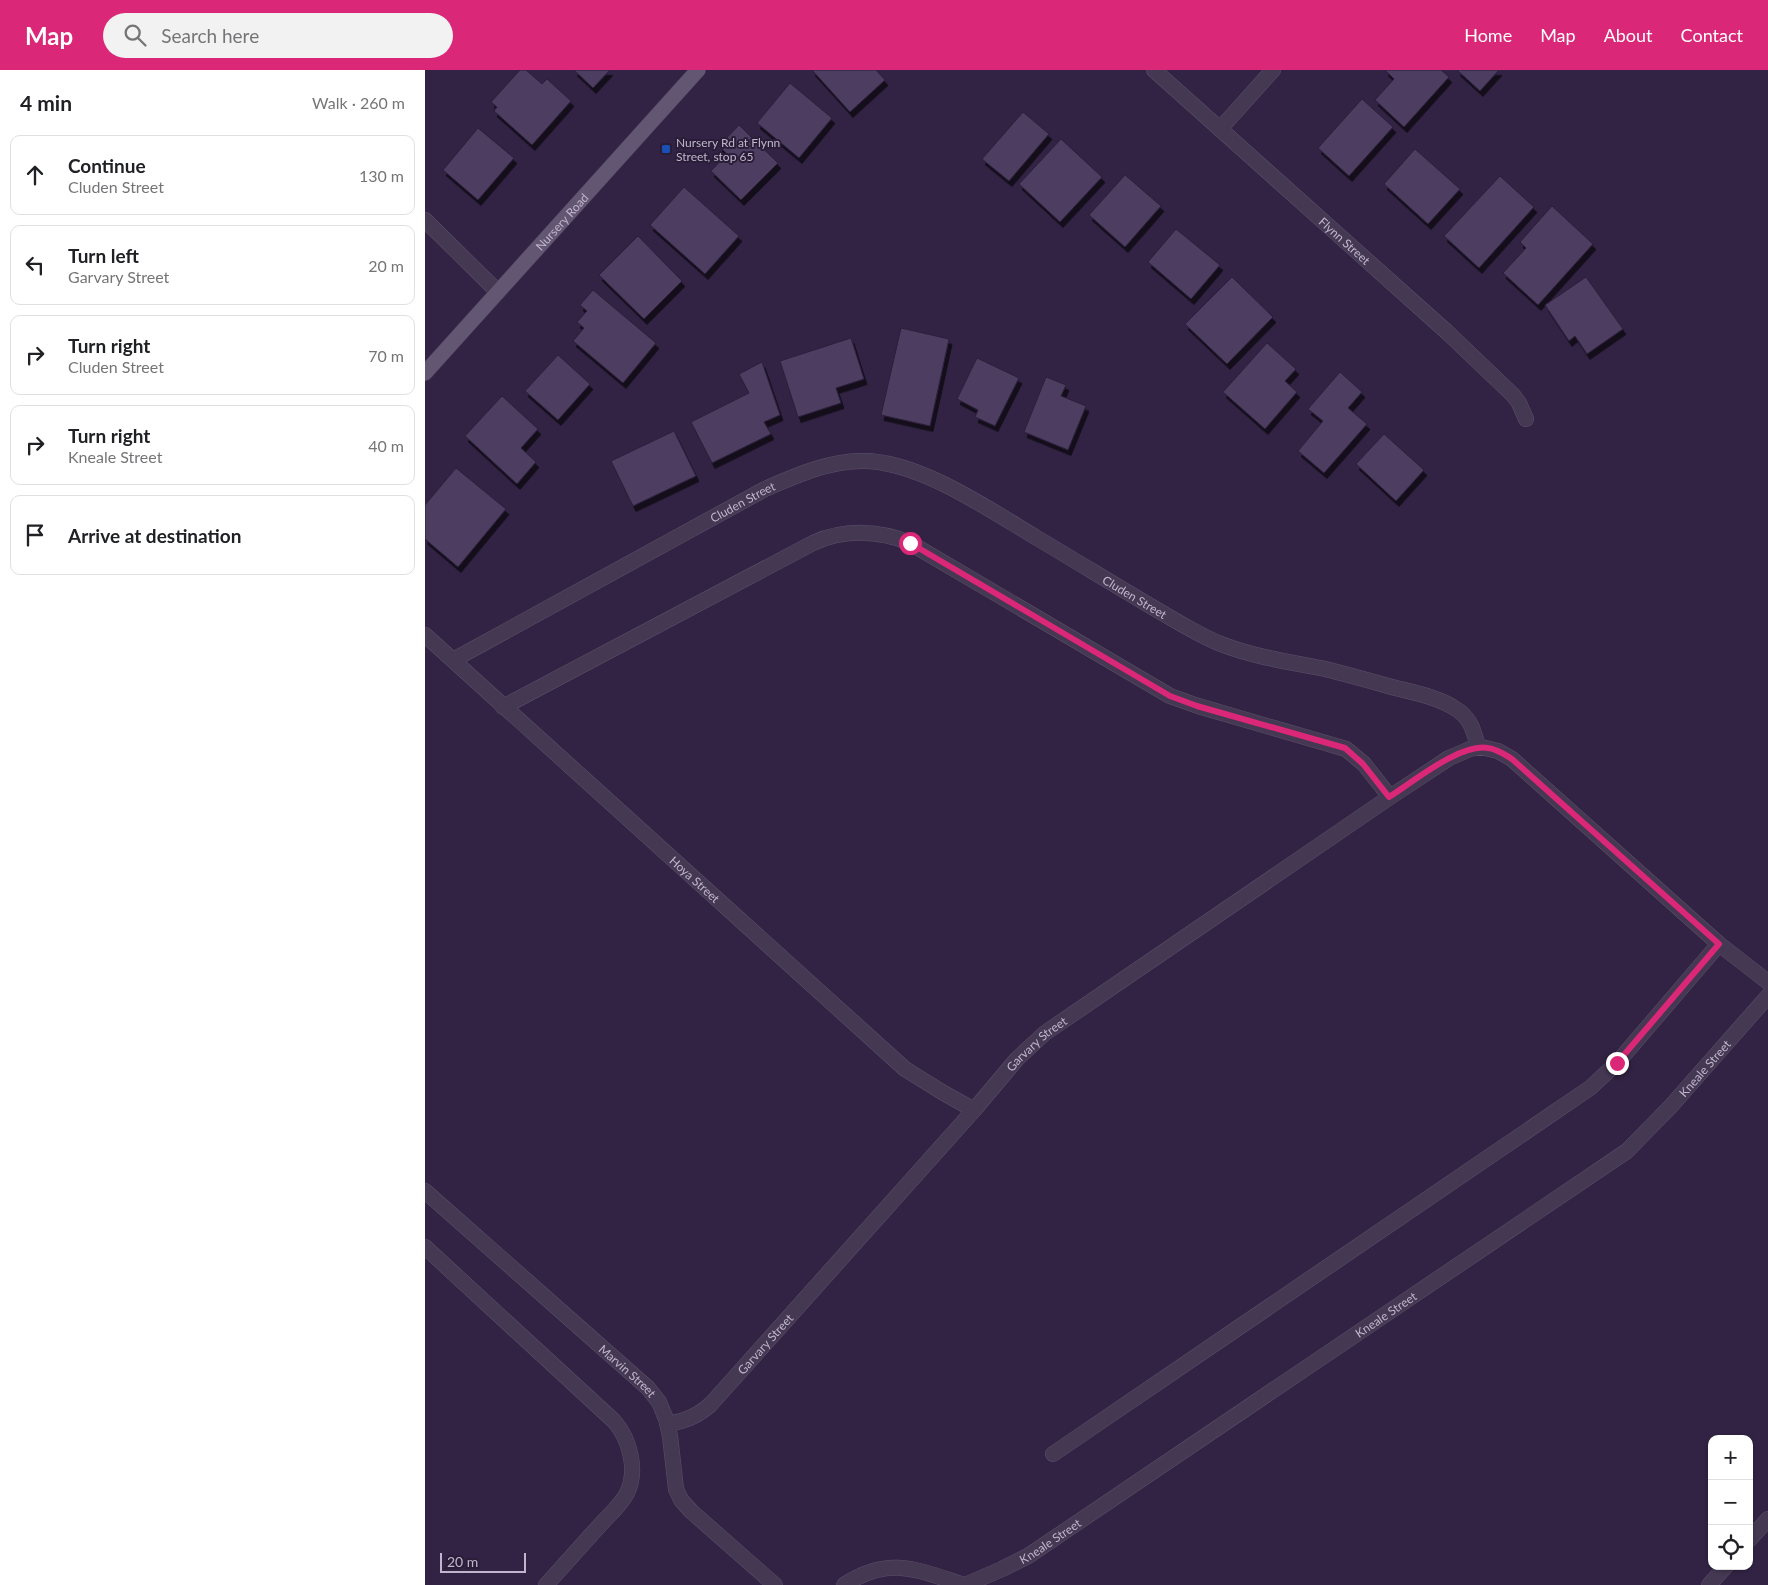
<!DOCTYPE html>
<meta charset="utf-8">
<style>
:root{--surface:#fff;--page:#f2f2f2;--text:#202124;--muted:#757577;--line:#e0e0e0;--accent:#db2777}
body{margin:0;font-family:Lato,sans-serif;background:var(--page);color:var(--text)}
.controls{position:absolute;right:15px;bottom:15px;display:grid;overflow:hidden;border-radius:10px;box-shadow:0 1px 4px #0004}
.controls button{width:45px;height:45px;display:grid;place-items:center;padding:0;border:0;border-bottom:1px solid var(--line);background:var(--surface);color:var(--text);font:25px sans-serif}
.scale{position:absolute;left:15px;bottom:12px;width:86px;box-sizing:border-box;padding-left:5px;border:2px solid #c1b5cd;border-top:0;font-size:14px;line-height:18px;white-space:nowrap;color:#c1b5cd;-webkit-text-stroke:4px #291d38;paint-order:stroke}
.stop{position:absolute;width:15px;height:15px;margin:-11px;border:4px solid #db2777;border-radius:50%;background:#fff}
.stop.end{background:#db2777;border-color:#fff;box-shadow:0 1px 5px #0008}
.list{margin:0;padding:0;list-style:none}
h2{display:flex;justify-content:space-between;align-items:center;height:65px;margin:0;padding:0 20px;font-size:21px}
h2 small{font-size:16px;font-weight:400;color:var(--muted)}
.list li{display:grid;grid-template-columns:32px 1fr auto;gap:15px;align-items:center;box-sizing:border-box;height:80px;margin:0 10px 10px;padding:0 10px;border:1px solid var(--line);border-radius:10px}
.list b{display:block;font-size:19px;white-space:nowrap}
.list p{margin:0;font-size:16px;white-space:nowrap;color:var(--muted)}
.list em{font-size:16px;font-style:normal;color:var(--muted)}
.icon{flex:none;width:28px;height:28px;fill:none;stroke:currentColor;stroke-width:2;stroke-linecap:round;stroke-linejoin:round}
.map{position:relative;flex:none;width:1343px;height:1515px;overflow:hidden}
header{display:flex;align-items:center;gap:30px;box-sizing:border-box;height:70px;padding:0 25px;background:var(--accent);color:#fff}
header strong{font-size:24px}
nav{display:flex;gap:28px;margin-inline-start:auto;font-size:18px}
.search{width:350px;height:45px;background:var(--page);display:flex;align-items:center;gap:12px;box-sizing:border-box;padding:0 18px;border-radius:28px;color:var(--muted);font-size:19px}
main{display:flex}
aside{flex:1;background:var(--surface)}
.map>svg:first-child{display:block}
</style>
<header>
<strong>Map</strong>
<div class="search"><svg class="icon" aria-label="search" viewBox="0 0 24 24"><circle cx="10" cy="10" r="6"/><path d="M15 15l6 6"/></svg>Search here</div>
<nav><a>Home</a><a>Map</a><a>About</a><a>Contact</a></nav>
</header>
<main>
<aside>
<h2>4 min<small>Walk · 260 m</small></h2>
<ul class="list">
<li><svg class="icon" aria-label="ahead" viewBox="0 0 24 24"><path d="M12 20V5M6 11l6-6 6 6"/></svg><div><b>Continue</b><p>Cluden Street</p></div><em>130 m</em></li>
<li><svg class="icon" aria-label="left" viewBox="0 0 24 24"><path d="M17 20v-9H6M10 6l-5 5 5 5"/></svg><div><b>Turn left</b><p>Garvary Street</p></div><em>20 m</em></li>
<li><svg class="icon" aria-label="right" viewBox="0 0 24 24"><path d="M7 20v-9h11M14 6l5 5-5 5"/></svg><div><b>Turn right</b><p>Cluden Street</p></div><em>70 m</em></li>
<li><svg class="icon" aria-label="right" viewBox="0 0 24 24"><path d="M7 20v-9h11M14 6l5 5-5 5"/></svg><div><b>Turn right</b><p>Kneale Street</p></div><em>40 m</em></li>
<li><svg class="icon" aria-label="arrive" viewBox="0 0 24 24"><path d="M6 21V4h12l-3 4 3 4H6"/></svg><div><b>Arrive at destination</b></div></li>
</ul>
</aside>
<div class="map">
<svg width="1343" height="1515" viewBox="0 0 1343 1515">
<defs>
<filter id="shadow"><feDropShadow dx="3" dy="5.5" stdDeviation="0" flood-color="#0009"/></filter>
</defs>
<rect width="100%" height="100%" fill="#322344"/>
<!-- building -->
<path fill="#4d3d61" stroke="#2b1f3a" filter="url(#shadow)" d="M 95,0 L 101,0 L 117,14 L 122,9 L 146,31 L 107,75 L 69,41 L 72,37 L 66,32 Z
M 149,0 L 185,0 L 168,18 Z
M 387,0 L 451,0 L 460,10 L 425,42 Z
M 960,0 L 1016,0 L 1024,7 L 979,57 L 950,30 L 969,9 Z
M 1032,0 L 1074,0 L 1055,21 Z
M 365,13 L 407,48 L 374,88 L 332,53 Z
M 937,29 L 968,57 L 924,106 L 893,78 Z
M 598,42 L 624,64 L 584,111 L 557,89 Z
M 314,55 L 353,93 L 316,130 L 286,101 L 302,84 L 294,76 Z
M 53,58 L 89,88 L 53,130 L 18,100 Z
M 636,69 L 677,107 L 635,152 L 594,114 Z
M 990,79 L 1035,119 L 1003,154 L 959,114 Z
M 700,105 L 736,136 L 700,177 L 664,145 Z
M 1075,106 L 1109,137 L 1054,198 L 1019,166 Z
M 259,117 L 314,166 L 280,204 L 225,155 Z
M 1127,136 L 1168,174 L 1113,235 L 1078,203 L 1101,178 L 1095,172 Z
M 751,159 L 795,195 L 766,229 L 723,192 Z
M 213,166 L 257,211 L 219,249 L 174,205 Z
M 807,207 L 848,247 L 802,294 L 760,254 Z
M 1161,207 L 1198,259 L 1162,284 L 1150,266 L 1144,271 L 1120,235 Z
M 168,220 L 231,273 L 198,313 L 148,271 L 159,258 L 152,252 L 162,241 L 155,235 Z
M 476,258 L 524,269 L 505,356 L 456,345 Z
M 426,268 L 439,309 L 411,318 L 416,333 L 373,347 L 355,291 Z
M 842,273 L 871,299 L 860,311 L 872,322 L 840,359 L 798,322 Z
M 133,285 L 165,314 L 133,350 L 100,321 Z
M 552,288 L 594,308 L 570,356 L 550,347 L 553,340 L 532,329 Z
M 337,292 L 355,345 L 339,352 L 346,364 L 287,393 L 266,352 L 324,323 L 314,304 Z
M 915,302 L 937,322 L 923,338 L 942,354 L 899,403 L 873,381 L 898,351 L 883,339 Z
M 621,307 L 641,315 L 636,326 L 661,336 L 643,380 L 599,362 Z
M 77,326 L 113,359 L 96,378 L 111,392 L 92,414 L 40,366 Z
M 249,361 L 271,406 L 208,436 L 186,391 Z
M 959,364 L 999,400 L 971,431 L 931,394 Z
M 31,398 L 81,439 L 33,497 L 0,469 L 0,435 Z"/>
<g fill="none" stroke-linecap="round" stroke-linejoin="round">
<defs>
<g id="minor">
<path id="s1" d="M 729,0 L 1022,262 L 1088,325 L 1094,333 L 1101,349"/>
<path d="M 795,59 L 848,0"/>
<path d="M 0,150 L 73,222"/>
<path id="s2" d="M 0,565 L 480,999 L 517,1022 L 549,1040"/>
<path id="s3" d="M 28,590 L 340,419 C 370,406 403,391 437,391 C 493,390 565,440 612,468 C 661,497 709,527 758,555 C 771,562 783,569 796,574 C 829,587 865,592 900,599 C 921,604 942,610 963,616 C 985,622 1012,626 1031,639 C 1046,648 1049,662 1053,677"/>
<path d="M 78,637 L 388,473 C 418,459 455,460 485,473 L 745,626 L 773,636 L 921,679 L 939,694 L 965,727"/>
<path id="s4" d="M 0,1121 L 223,1318 L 234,1332 L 241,1349 L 245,1366 L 251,1419 L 256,1430 L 267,1442 L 350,1515"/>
<path d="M 0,1177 L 189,1351 C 205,1369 213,1401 202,1423 C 196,1435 184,1445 175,1455 C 157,1475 139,1495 121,1515"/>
<path id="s5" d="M 243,1354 C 260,1351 273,1346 286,1334 L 549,1040 L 592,989 L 620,963 L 965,727 L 1024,688 L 1045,679 L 1056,677 L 1073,681 L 1087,689 L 1294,874 L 1343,912"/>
<path d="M 628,1384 L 1165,1018 L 1192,993 L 1294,874"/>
<path d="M 1324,1470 L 1343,1449"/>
<path d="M 419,1515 C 464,1485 493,1500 539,1515"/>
<path id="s6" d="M 540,1515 L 577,1499 L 603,1486 L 1202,1081 L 1246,1036 L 1343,926"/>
<path d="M 1284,1515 L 1301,1496"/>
</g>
<g id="major">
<path id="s7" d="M 0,303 L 273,0"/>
</g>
</defs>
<!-- minor casing -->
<use href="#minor" stroke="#5c506a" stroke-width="16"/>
<!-- major casing -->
<use href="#major" stroke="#483c56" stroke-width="16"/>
<!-- minor -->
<use href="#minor" stroke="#443853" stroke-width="15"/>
<!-- major -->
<use href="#major" stroke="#635673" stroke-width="15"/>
</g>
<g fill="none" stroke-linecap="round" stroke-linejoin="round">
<!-- route -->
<path stroke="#db2777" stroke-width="6" d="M 485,473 L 745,626 L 772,636 L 920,678 L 938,694 L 964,727 C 988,712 1035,673 1063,678 C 1072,679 1079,684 1087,689 L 1294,874 L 1192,993"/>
</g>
<!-- markers -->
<rect fill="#1a4fb4" stroke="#291d38" stroke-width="2" x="236" y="74" width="10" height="10" rx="2.5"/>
<g text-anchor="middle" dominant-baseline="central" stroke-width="4" stroke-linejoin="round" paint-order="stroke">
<!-- poi labels -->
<g font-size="12" fill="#c1b5cd" stroke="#291d38" text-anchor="start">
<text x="251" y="72">Nursery Rd at Flynn<tspan x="251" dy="14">Street, stop 65</tspan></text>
</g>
<!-- street labels -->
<g font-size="12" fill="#c1b5cd" stroke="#291d38">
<text stroke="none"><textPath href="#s7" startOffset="204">Nursery Road</textPath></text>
<text stroke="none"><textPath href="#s1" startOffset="256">Flynn Street</textPath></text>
<text stroke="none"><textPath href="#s3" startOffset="330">Cluden Street</textPath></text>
<text stroke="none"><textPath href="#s3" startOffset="765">Cluden Street</textPath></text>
<text stroke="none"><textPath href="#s2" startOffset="364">Hoya Street</textPath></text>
<text stroke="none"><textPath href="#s5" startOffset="534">Garvary Street</textPath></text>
<text stroke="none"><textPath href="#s6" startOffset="906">Kneale Street</textPath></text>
<text stroke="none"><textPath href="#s6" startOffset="501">Kneale Street</textPath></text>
<text stroke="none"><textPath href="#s5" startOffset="129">Garvary Street</textPath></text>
<text stroke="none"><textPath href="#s4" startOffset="271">Marvin Street</textPath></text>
<text stroke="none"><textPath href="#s6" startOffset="96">Kneale Street</textPath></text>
</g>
</g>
</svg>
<div class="controls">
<button>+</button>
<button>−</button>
<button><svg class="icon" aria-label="locate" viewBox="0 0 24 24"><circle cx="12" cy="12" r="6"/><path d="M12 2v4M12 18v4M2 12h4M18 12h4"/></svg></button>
</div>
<div class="scale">20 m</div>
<div class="stop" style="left:485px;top:473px"></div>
<div class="stop end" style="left:1192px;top:993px"></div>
</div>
</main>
